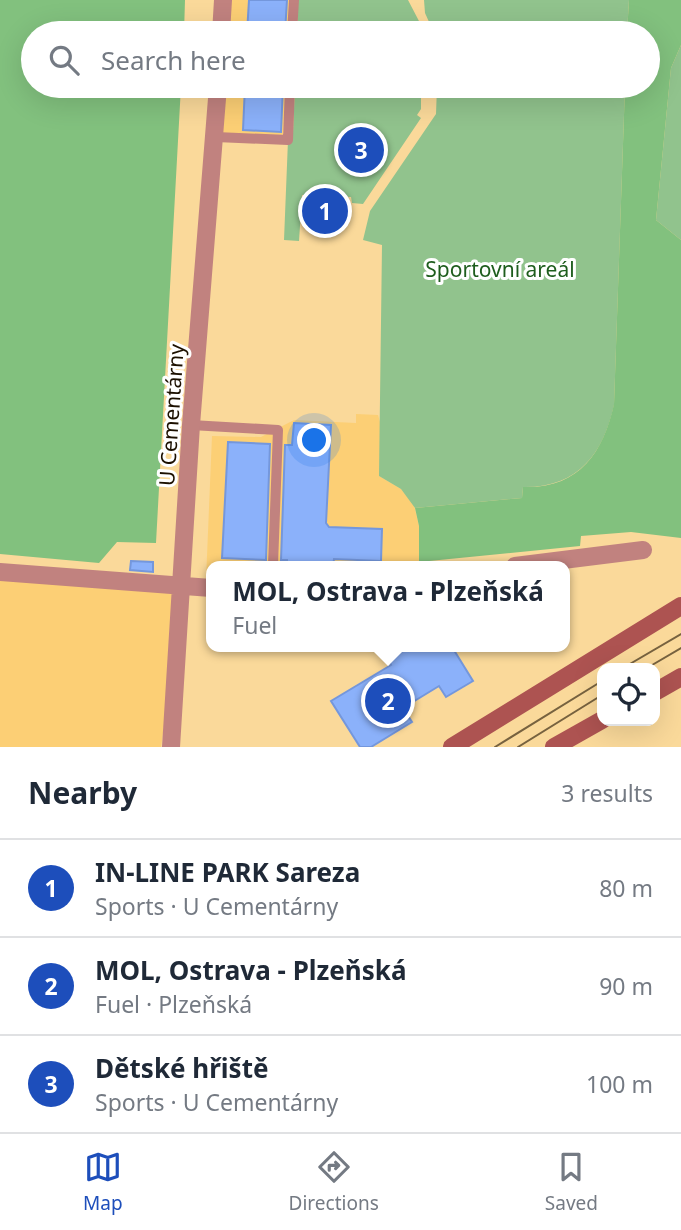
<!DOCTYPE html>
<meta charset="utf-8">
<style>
:root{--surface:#fff;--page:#f6f6f7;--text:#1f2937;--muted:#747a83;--line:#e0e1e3;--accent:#1d4ebb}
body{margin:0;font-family:"Noto Sans",sans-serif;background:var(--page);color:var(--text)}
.controls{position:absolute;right:21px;bottom:21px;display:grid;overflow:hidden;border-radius:14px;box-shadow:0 7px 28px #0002}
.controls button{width:63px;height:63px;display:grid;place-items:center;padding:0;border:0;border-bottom:2px solid var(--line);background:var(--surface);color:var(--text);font:35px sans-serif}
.you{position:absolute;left:315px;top:441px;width:24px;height:24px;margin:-18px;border:5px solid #fff;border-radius:50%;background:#1a73e8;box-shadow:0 0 0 10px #1a73e833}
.badge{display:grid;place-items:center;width:46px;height:46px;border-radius:50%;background:var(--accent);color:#fff;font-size:23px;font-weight:700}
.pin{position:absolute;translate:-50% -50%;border:4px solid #fff;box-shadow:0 2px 7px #0006}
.popup{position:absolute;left:206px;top:561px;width:364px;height:91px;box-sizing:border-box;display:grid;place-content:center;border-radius:14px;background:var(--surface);filter:drop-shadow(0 2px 5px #0005);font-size:23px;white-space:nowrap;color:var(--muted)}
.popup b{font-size:26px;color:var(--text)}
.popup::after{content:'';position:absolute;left:50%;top:100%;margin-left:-14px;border:14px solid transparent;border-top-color:var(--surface)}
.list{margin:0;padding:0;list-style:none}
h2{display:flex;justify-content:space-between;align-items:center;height:91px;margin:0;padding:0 28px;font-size:30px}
h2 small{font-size:23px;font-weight:400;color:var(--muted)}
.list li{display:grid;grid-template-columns:46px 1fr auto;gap:21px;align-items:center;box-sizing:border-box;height:98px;padding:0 28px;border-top:2px solid var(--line)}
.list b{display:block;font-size:26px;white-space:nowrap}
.list p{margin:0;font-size:23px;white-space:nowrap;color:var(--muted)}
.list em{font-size:23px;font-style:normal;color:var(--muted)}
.icon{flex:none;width:38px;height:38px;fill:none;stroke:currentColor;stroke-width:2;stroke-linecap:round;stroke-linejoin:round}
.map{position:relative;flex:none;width:681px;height:747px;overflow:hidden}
.search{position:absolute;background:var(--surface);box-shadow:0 7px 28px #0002;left:21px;right:21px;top:21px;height:77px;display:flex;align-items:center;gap:18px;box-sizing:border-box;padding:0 24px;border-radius:38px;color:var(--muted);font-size:26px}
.sheet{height:385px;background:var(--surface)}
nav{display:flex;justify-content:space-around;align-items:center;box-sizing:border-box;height:98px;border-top:2px solid var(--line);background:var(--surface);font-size:19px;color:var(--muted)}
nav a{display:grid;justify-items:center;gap:4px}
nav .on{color:var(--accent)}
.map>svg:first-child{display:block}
</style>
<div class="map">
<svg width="681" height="747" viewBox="0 0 681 747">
<rect width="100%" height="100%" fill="#fad99a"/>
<!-- built -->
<path fill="#fccf75" d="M 223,0 L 298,0 L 297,33 L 221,33 Z
M 218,86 L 295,86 L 293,132 L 288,140 L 216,137 Z
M 356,414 L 378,415 L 382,429 L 379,476 L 401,489 L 414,505 L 419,526 L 419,562 L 390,566 L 211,566 L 211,579 L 206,580 L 212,436 L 261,437 L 294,420 L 356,423 Z
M 0,567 L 183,588 L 161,747 L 0,747 Z"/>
<!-- green -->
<path fill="#91c38d" d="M 298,0 L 408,0 L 420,23 L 415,26 L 418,33 L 297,33 Z
M 424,0 L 629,0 L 627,33 L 434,33 L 425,13 Z
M 681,45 L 681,240 L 656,220 L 671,68 Z
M 295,86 L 428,86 L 421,87 L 421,109 L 417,115 L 421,118 L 363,204 L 352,203 L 351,197 L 302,195 L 299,241 L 284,240 L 288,140 L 293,132 Z
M 437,86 L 625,86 L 614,405 C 603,454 578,488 523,487 L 522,498 L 415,508 L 401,489 L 379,476 L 382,245 L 363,240 L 370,211 L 436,114 Z"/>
<!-- forest -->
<path fill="#82c17e" d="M 0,0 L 185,0 L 184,33 L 33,33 L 33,86 L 181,86 L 156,543 L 117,542 L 99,563 L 0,554 Z
M 629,0 L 681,0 L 681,45 L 671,68 L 656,220 L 681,240 L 681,538 L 631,532 L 581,536 L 580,546 L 419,562 L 419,526 L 415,508 L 522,498 L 523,487 C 578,489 603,454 614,404 L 625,86 L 648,86 L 648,33 L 627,33 Z"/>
<!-- building -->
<path fill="#8bb1fa" stroke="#7497dc" stroke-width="2" d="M 249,0 L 287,0 L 285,33 L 247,33 Z
M 245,86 L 283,86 L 281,132 L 243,130 Z
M 307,201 L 344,203 L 344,221 L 306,220 Z
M 294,423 L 331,425 L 326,523 L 329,527 L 382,529 L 381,561 L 334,559 L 333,566 L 287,564 L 287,560 L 281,560 L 285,445 L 292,445 Z
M 228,442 L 270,444 L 266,560 L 222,558 Z
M 131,561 L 153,562 L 153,572 L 130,570 Z
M 380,647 L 452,647 L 473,681 L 446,697 L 439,686 L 403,708 L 412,722 L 371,747 L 360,747 L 331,701 L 391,665 Z"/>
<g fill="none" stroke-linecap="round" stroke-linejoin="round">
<!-- service -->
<path stroke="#c1827f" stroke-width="10" d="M 292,33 L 294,0
M 216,137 L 288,140 L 290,86
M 191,425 L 278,430 L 273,565"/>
<!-- minor -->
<path stroke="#c1827f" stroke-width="18" d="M 221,33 L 223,0
M 515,566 L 643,550
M 0,572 L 211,588
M 171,747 L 191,425 L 218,86"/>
<!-- secondary -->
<path stroke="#ad5351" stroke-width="18" d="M 655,692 L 681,677
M 452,747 L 681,606
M 554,747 L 602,720"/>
<!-- tram -->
<path stroke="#77623f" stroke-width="2" d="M 623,668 L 681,634
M 647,668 L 681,648
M 495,747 L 602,681
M 518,747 L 602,695"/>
</g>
<g text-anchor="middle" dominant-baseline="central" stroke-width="6" stroke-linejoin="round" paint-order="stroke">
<!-- park labels -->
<g font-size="21" fill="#1e5d1d" stroke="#fff">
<text x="500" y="269">Sportovní areál</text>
</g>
<!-- street labels -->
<g font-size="21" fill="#1c1000" stroke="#fff">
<text transform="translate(171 415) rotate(-86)">U Cementárny</text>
</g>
</g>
</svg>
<div class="controls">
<button><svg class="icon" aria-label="locate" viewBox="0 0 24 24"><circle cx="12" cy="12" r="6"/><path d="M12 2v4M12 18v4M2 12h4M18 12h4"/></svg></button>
</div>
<div class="you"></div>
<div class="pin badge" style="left:325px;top:211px">1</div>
<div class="pin badge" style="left:388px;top:701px">2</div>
<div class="popup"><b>MOL, Ostrava - Plzeňská</b>Fuel</div>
<div class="pin badge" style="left:361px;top:150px">3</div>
<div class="search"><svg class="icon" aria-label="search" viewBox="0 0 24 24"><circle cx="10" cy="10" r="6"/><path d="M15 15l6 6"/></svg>Search here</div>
</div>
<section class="sheet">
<h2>Nearby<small>3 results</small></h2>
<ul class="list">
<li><span class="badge">1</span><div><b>IN-LINE PARK Sareza</b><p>Sports · U Cementárny</p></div><em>80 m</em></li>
<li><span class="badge">2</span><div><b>MOL, Ostrava - Plzeňská</b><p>Fuel · Plzeňská</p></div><em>90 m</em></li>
<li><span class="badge">3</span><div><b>Dětské hřiště</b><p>Sports · U Cementárny</p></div><em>100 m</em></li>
</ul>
</section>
<nav>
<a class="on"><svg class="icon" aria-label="map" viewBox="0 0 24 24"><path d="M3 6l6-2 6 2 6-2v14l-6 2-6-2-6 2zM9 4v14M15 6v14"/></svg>Map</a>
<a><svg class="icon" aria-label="directions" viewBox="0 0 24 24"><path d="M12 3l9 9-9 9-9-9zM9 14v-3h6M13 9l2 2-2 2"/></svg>Directions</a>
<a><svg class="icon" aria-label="saved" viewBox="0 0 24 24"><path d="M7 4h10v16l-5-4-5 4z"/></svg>Saved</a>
</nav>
